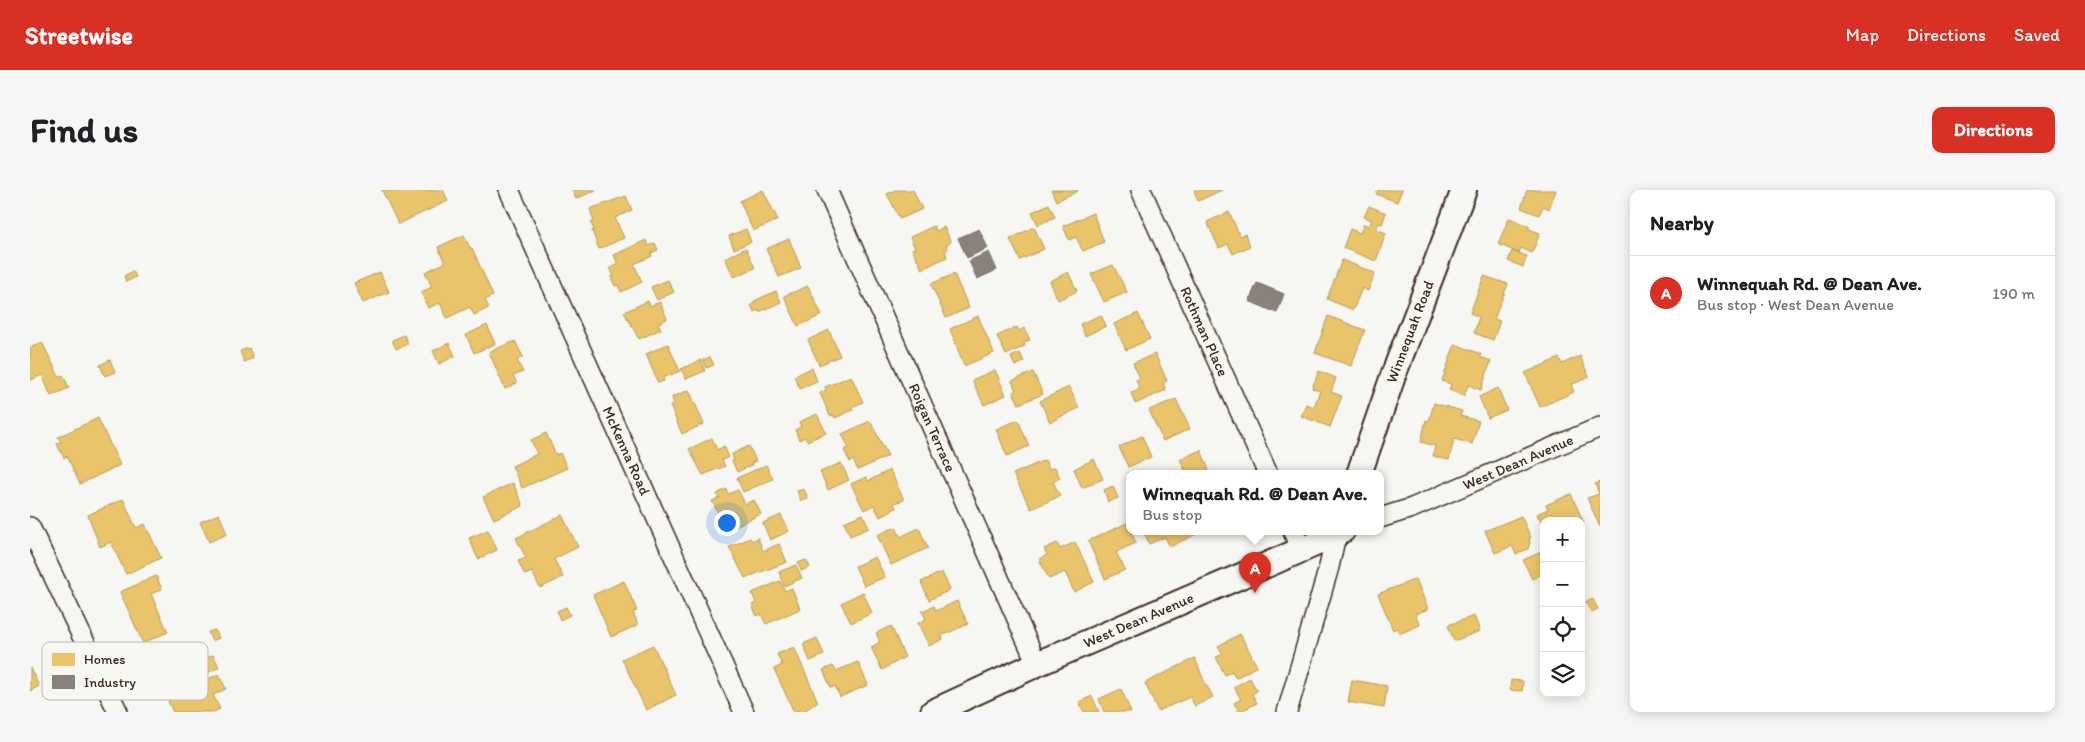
<!DOCTYPE html>
<meta charset="utf-8">
<style>
:root{--surface:#fff;--page:#f6f6f6;--text:#202124;--muted:#757577;--line:#e0e0e0;--accent:#d93025}
body{margin:0;font-family:Itim,sans-serif;background:var(--page);color:var(--text)}
.controls{position:absolute;right:15px;bottom:15px;display:grid;overflow:hidden;border-radius:10px;box-shadow:0 2px 12px #0003}
.controls button{width:45px;height:45px;display:grid;place-items:center;padding:0;border:0;border-bottom:1px solid var(--line);background:var(--surface);color:var(--text);font:25px sans-serif}
.you{position:absolute;left:696px;top:332px;width:18px;height:18px;margin:-12px;border:4px solid #fff;border-radius:50%;background:#1a73e8;box-shadow:0 0 0 8px #1a73e833}
.badge{display:grid;place-items:center;width:32px;height:32px;border-radius:50%;background:var(--accent);color:#fff;font-size:16px;font-weight:700}
.pin{position:absolute;translate:-50% -41px;filter:drop-shadow(0 1px 2px #0008)}
.pin::after{content:'';position:absolute;top:26px;width:18px;height:15px;background:inherit;clip-path:polygon(0 0,100% 0,50% 100%)}
.popup{position:absolute;left:1096px;top:280px;width:258px;height:65px;box-sizing:border-box;display:grid;place-content:center;border-radius:10px;background:var(--surface);filter:drop-shadow(0 1px 4px #0005);font-size:16px;white-space:nowrap;color:var(--muted)}
.popup b{font-size:19px;color:var(--text)}
.popup::after{content:'';position:absolute;left:50%;top:100%;margin-left:-10px;border:10px solid transparent;border-top-color:var(--surface)}
.list{margin:0;padding:0;list-style:none}
h2{display:flex;justify-content:space-between;align-items:center;height:65px;margin:0;padding:0 20px;font-size:21px}
h2 small{font-size:16px;font-weight:400;color:var(--muted)}
.list li{display:grid;grid-template-columns:32px 1fr auto;gap:15px;align-items:center;box-sizing:border-box;height:75px;padding:0 20px;border-top:1px solid var(--line)}
.list b{display:block;font-size:19px;white-space:nowrap}
.list p{margin:0;font-size:16px;white-space:nowrap;color:var(--muted)}
.list em{font-size:16px;font-style:normal;color:var(--muted)}
.icon{flex:none;width:28px;height:28px;fill:none;stroke:currentColor;stroke-width:2;stroke-linecap:round;stroke-linejoin:round}
.map{position:relative;flex:none;width:1570px;height:522px;overflow:hidden;border-radius:10px}
header{display:flex;align-items:center;gap:30px;box-sizing:border-box;height:70px;padding:0 25px;background:var(--accent);color:#fff}
header strong{font-size:24px}
nav{display:flex;gap:28px;margin-inline-start:auto;font-size:18px}
.intro{display:flex;align-items:center;justify-content:space-between;box-sizing:border-box;height:120px;padding:0 30px}
h1{margin:0;font-size:35px}
.button{padding:12px 22px;border-radius:10px;background:var(--accent);color:#fff;font-size:18px;font-weight:700}
main{display:flex;gap:30px;padding:0 30px}
aside{flex:1;background:var(--surface);border-radius:10px;box-shadow:0 2px 12px #0003}
.map>svg:first-child{display:block}
</style>
<header>
<strong>Streetwise</strong>
<nav><a>Map</a><a>Directions</a><a>Saved</a></nav>
</header>
<div class="intro"><h1>Find us</h1><a class="button">Directions</a></div>
<main>
<div class="map">
<svg width="1570" height="522" viewBox="0 0 1570 522">
<rect width="100%" height="100%" fill="#f6f6f2"/>
<filter id="ink" filterUnits="userSpaceOnUse"><feTurbulence type="fractalNoise" baseFrequency=".02" numOctaves="2"/><feDisplacementMap in="SourceGraphic" scale="10" xChannelSelector="R" yChannelSelector="G"/><feConvolveMatrix kernelMatrix="1 2 1 2 8 2 1 2 1" color-interpolation-filters="sRGB"/></filter>
<g filter="url(#ink)">
<!-- homes -->
<path fill="#e9c46a" stroke="#b59653" d="M 352,0 L 413,0 L 418,11 L 368,34 Z
M 542,0 L 566,0 L 546,9 Z
M 733,0 L 748,30 L 723,41 L 710,11 Z
M 865,0 L 883,0 L 892,19 L 870,29 L 857,4 Z
M 1021,0 L 1047,0 L 1048,1 L 1026,11 Z
M 1164,0 L 1192,0 L 1168,11 Z
M 1348,0 L 1372,0 L 1367,12 L 1346,4 Z
M 1497,0 L 1526,0 L 1519,19 L 1513,16 L 1509,25 L 1491,18 Z
M 596,6 L 602,20 L 585,28 L 594,48 L 569,59 L 562,41 L 564,40 L 561,33 L 564,31 L 560,19 Z
M 1019,14 L 1025,27 L 1008,35 L 1002,22 Z
M 1339,16 L 1356,23 L 1352,34 L 1349,33 L 1346,39 L 1356,43 L 1346,71 L 1313,58 L 1320,39 L 1330,43 L 1334,34 L 1339,36 L 1342,30 L 1334,27 Z
M 1199,22 L 1210,46 L 1215,44 L 1220,56 L 1203,64 L 1198,54 L 1189,58 L 1177,32 Z
M 1063,23 L 1074,52 L 1053,61 L 1046,47 L 1039,50 L 1033,36 Z
M 1479,28 L 1499,36 L 1499,39 L 1510,43 L 1502,63 L 1491,58 L 1489,63 L 1468,54 Z
M 904,36 L 906,41 L 914,37 L 921,52 L 916,55 L 918,59 L 915,61 L 917,67 L 892,79 L 882,59 L 885,58 L 880,47 Z
M 1004,37 L 1014,59 L 990,70 L 980,49 Z
M 716,39 L 721,52 L 704,59 L 699,46 Z
M 434,45 L 440,58 L 442,58 L 463,106 L 455,110 L 459,118 L 444,125 L 440,117 L 417,128 L 410,113 L 398,118 L 391,102 L 402,97 L 395,82 L 415,73 L 408,57 Z
M 759,49 L 771,78 L 749,87 L 736,59 Z
M 616,50 L 618,56 L 625,53 L 628,60 L 621,63 L 622,66 L 604,74 L 612,92 L 591,102 L 588,95 L 585,96 L 581,87 L 584,86 L 580,78 L 588,74 L 584,65 Z
M 716,58 L 725,78 L 704,87 L 695,68 Z
M 1482,61 L 1497,66 L 1493,77 L 1478,71 Z
M 1312,70 L 1345,83 L 1338,101 L 1332,98 L 1323,120 L 1297,109 Z
M 1083,75 L 1097,102 L 1074,112 L 1061,84 Z
M 103,81 L 106,87 L 96,92 L 94,86 Z
M 350,82 L 359,102 L 333,113 L 324,93 Z
M 1038,82 L 1047,101 L 1028,110 L 1020,91 Z
M 924,84 L 939,118 L 916,128 L 901,94 Z
M 1454,86 L 1478,94 L 1464,129 L 1470,131 L 1463,150 L 1444,143 L 1449,127 L 1440,123 Z
M 638,90 L 644,102 L 627,110 L 621,97 Z
M 778,96 L 792,125 L 768,136 L 754,106 Z
M 746,101 L 751,112 L 729,122 L 728,120 L 724,122 L 721,115 L 725,113 L 724,111 Z
M 618,111 L 620,116 L 630,112 L 637,129 L 628,133 L 631,139 L 609,149 L 594,122 Z
M 1108,123 L 1120,149 L 1096,160 L 1084,134 Z
M 1071,125 L 1076,136 L 1055,146 L 1050,134 Z
M 948,126 L 964,163 L 934,176 L 920,139 Z
M 1298,126 L 1335,140 L 1321,176 L 1285,163 Z
M 457,135 L 465,154 L 444,163 L 436,145 Z
M 987,137 L 989,141 L 994,138 L 1000,150 L 994,153 L 995,156 L 976,165 L 967,146 Z
M 799,140 L 810,166 L 789,175 L 778,150 Z
M 374,145 L 378,154 L 366,159 L 362,150 Z
M 485,151 L 493,167 L 487,170 L 493,182 L 483,186 L 487,193 L 475,199 L 459,162 Z
M 12,152 L 29,187 L 33,185 L 39,198 L 21,206 L 12,185 L 1,190 L 0,187 L 0,158 Z
M 419,153 L 425,166 L 409,174 L 403,161 Z
M 638,154 L 650,181 L 633,188 L 634,191 L 628,193 L 616,164 Z
M 1425,154 L 1451,164 L 1450,167 L 1461,171 L 1451,200 L 1438,195 L 1434,206 L 1419,200 L 1421,194 L 1412,191 Z
M 219,158 L 223,168 L 214,172 L 210,161 Z
M 990,163 L 994,172 L 985,176 L 981,167 Z
M 1125,164 L 1137,191 L 1133,193 L 1136,200 L 1105,214 L 1101,203 L 1110,199 L 1106,190 L 1110,188 L 1103,173 Z
M 1550,166 L 1559,187 L 1541,195 L 1544,202 L 1510,217 L 1495,183 L 1529,168 L 1532,174 Z
M 680,167 L 684,175 L 676,178 L 673,170 Z
M 80,170 L 85,182 L 75,186 L 70,175 Z
M 671,170 L 675,181 L 656,189 L 651,179 Z
M 782,178 L 787,191 L 770,199 L 764,186 Z
M 965,180 L 976,205 L 954,215 L 942,190 Z
M 1289,181 L 1306,188 L 1301,202 L 1312,206 L 1300,237 L 1271,226 L 1276,214 L 1284,217 L 1290,201 L 1282,198 Z
M 1003,182 L 1013,204 L 989,214 L 983,202 L 986,201 L 982,191 Z
M 821,186 L 833,212 L 822,217 L 823,220 L 805,228 L 803,225 L 800,226 L 790,203 L 796,200 L 795,197 Z
M 1039,197 L 1049,218 L 1020,232 L 1010,211 Z
M 1468,198 L 1477,220 L 1458,228 L 1449,207 Z
M 659,200 L 674,234 L 652,244 L 640,216 L 644,214 L 642,207 Z
M 1146,209 L 1160,239 L 1133,251 L 1119,220 Z
M 1404,213 L 1432,221 L 1430,226 L 1449,231 L 1442,254 L 1424,249 L 1419,270 L 1403,266 L 1405,256 L 1391,252 L 1396,230 L 1399,231 Z
M 787,224 L 796,243 L 777,251 L 775,247 L 769,250 L 765,240 L 771,237 L 769,232 Z
M 68,228 L 90,275 L 50,294 L 37,266 L 34,268 L 27,254 L 31,252 L 28,247 Z
M 988,230 L 999,256 L 977,266 L 966,239 Z
M 840,231 L 858,266 L 828,280 L 823,270 L 820,272 L 814,260 L 819,258 L 812,244 Z
M 516,243 L 526,265 L 530,263 L 537,278 L 492,298 L 482,276 L 507,264 L 501,250 Z
M 1112,246 L 1121,267 L 1098,277 L 1089,257 Z
M 682,248 L 687,260 L 694,256 L 699,267 L 692,270 L 695,276 L 673,285 L 659,259 Z
M 719,256 L 726,271 L 721,273 L 722,275 L 707,282 L 702,271 L 704,270 L 702,264 Z
M 1171,260 L 1179,280 L 1170,284 L 1157,284 L 1150,269 Z
M 1064,269 L 1073,289 L 1052,298 L 1044,279 Z
M 1015,270 L 1019,279 L 1025,277 L 1030,288 L 1023,292 L 1030,306 L 1001,319 L 983,284 Z
M 811,273 L 819,290 L 798,300 L 790,282 Z
M 736,275 L 743,289 L 713,302 L 707,288 Z
M 860,280 L 874,310 L 864,313 L 866,318 L 850,327 L 844,315 L 834,320 L 821,294 L 836,287 L 838,291 Z
M 1570,292 L 1570,337 L 1557,308 L 1569,304 L 1565,294 Z
M 483,293 L 493,316 L 464,329 L 453,307 Z
M 1083,296 L 1088,308 L 1078,312 L 1074,300 Z
M 696,299 L 698,304 L 708,300 L 715,314 L 724,310 L 731,324 L 697,340 L 682,311 L 689,308 L 687,304 Z
M 774,299 L 778,308 L 771,311 L 767,301 Z
M 1541,304 L 1554,333 L 1551,334 L 1551,331 L 1514,331 L 1514,338 L 1507,324 L 1518,319 L 1516,315 Z
M 93,309 L 106,338 L 115,334 L 131,368 L 96,384 L 81,352 L 70,357 L 58,325 Z
M 189,324 L 197,344 L 179,352 L 170,332 Z
M 833,324 L 839,338 L 820,346 L 814,332 Z
M 532,325 L 548,357 L 524,369 L 533,387 L 510,398 L 502,382 L 495,385 L 488,371 L 496,368 L 486,348 Z
M 751,325 L 759,341 L 740,350 L 733,333 Z
M 1491,326 L 1501,348 L 1499,349 L 1500,353 L 1498,359 L 1486,364 L 1482,356 L 1465,363 L 1455,341 Z
M 1097,333 L 1106,353 L 1086,362 L 1095,380 L 1075,389 L 1058,351 Z
M 866,337 L 870,347 L 889,338 L 898,358 L 861,375 L 847,345 Z
M 458,340 L 467,360 L 448,369 L 439,348 Z
M 1114,342 L 1167,342 L 1168,343 L 1140,357 L 1135,347 L 1119,354 Z
M 720,348 L 722,351 L 728,348 L 733,361 L 749,354 L 757,372 L 715,388 L 699,357 Z
M 1045,352 L 1064,392 L 1044,402 L 1035,382 L 1019,389 L 1009,369 L 1017,365 L 1014,359 L 1027,353 L 1030,359 Z
M 1514,361 L 1514,383 L 1502,389 L 1493,370 Z
M 845,367 L 855,387 L 834,396 L 825,376 Z
M 776,370 L 780,377 L 771,381 L 768,373 Z
M 766,375 L 772,388 L 754,396 L 749,382 Z
M 912,382 L 920,400 L 899,410 L 891,392 Z
M 126,386 L 132,399 L 121,404 L 138,442 L 113,453 L 90,402 Z
M 1386,389 L 1398,419 L 1385,424 L 1390,435 L 1369,444 L 1367,438 L 1363,440 L 1348,404 Z
M 594,391 L 607,421 L 603,422 L 608,435 L 581,447 L 563,405 Z
M 750,391 L 755,401 L 762,398 L 770,419 L 736,434 L 731,424 L 727,426 L 722,415 L 726,413 L 722,403 Z
M 833,402 L 842,423 L 821,433 L 811,413 Z
M 1563,409 L 1568,419 L 1561,422 L 1556,412 Z
M 927,411 L 938,434 L 911,446 L 913,449 L 899,456 L 888,433 L 896,429 L 892,421 L 904,416 L 906,421 Z
M 536,417 L 540,425 L 530,430 L 527,421 Z
M 1444,426 L 1450,441 L 1424,451 L 1418,435 Z
M 861,436 L 875,467 L 852,480 L 841,457 L 850,452 L 846,443 Z
M 185,440 L 189,448 L 182,451 L 178,442 Z
M 1210,444 L 1227,476 L 1206,488 L 1202,481 L 1195,485 L 1186,467 L 1193,464 L 1188,456 Z
M 787,448 L 794,465 L 780,471 L 773,454 Z
M 623,455 L 646,505 L 616,520 L 592,469 Z
M 764,457 L 788,512 L 772,522 L 770,520 L 764,522 L 744,479 L 752,475 L 747,464 Z
M 183,465 L 189,477 L 162,491 L 155,477 Z
M 1165,468 L 1176,496 L 1177,496 L 1183,507 L 1165,516 L 1160,507 L 1128,521 L 1115,493 Z
M 828,472 L 838,495 L 810,507 L 805,496 L 801,498 L 793,480 L 803,476 L 806,481 Z
M 0,478 L 9,496 L 0,501 Z
M 189,484 L 196,499 L 183,505 L 190,519 L 183,522 L 143,522 L 138,511 L 151,505 L 149,502 L 156,498 L 158,502 L 175,494 L 174,491 Z
M 1220,488 L 1227,501 L 1222,504 L 1227,513 L 1209,522 L 1204,513 L 1211,509 L 1204,497 Z
M 1322,490 L 1357,496 L 1354,518 L 1318,512 Z
M 1481,490 L 1493,491 L 1492,501 L 1480,500 Z
M 1091,499 L 1101,522 L 1074,522 L 1069,509 Z
M 1062,506 L 1069,522 L 1054,522 L 1049,512 Z"/>
<!-- industry -->
<path fill="#8a817c" stroke="#726760" d="M 949,39 L 958,58 L 937,68 L 928,48 Z
M 959,62 L 967,80 L 947,89 L 939,71 Z
M 1227,93 L 1254,104 L 1247,123 L 1219,111 Z"/>
<g fill="none" stroke-linecap="round" stroke-linejoin="round">
<defs>
<g id="minor">
<path id="s1" d="M 479,0 L 714,522"/>
<path id="s2" d="M 797,0 L 1007,474"/>
<path id="s3" d="M 1111,0 L 1238,284"/>
<path id="s4" d="M 1350,328 L 1382,318 L 1570,237"/>
<path d="M 0,337 L 88,522"/>
<path d="M 1263,342 L 1272,360"/>
<path d="M 1257,522 L 1299,377 L 1306,345 L 1315,342"/>
</g>
<g id="tertiary">
<path id="s5" d="M 1329,284 L 1363,186 L 1434,0"/>
<path id="s6" d="M 903,522 L 1007,474 L 1306,345 L 1307,342"/>
</g>
</defs>
<!-- minor casing -->
<use href="#minor" stroke="#3b2a1e" stroke-width="22"/>
<!-- tertiary casing -->
<use href="#tertiary" stroke="#3b2a1e" stroke-width="28"/>
<!-- minor -->
<use href="#minor" stroke="#f6f6f2" stroke-width="19"/>
<!-- tertiary -->
<use href="#tertiary" stroke="#f6f6f2" stroke-width="24"/>
</g>
</g>
<g text-anchor="middle" dominant-baseline="central" stroke-width="5" stroke-linejoin="round" paint-order="stroke">
<!-- street labels -->
<g font-size="15" fill="#3b2a1e" stroke="#f6f6f2">
<text stroke="none"><textPath href="#s3" startOffset="155">Rothman Place</textPath></text>
<text stroke="none"><textPath href="#s5" startOffset="151">Winnequah Road</textPath></text>
<text stroke="none"><textPath href="#s2" startOffset="260">Roigan Terrace</textPath></text>
<text stroke="none"><textPath href="#s1" startOffset="286">McKenna Road</textPath></text>
<text stroke="none"><textPath href="#s4" startOffset="149">West Dean Avenue</textPath></text>
<text stroke="none"><textPath href="#s6" startOffset="225">West Dean Avenue</textPath></text>
</g>
</g>
<!-- legend -->
<rect x="12" y="452" width="166" height="58" rx="8" fill="#f6f6f2" stroke="#beb9b2" stroke-width="1"/>
<rect x="22" y="463" width="23" height="13" fill="#e9c46a"/>
<rect x="22" y="485" width="23" height="14" fill="#8a817c"/>
<g font-size="14" fill="#3b2a1e">
<text x="54" y="474">Homes</text>
<text x="54" y="497">Industry</text>
</g>
</svg>
<div class="controls">
<button>+</button>
<button>−</button>
<button><svg class="icon" aria-label="locate" viewBox="0 0 24 24"><circle cx="12" cy="12" r="6"/><path d="M12 2v4M12 18v4M2 12h4M18 12h4"/></svg></button>
<button><svg class="icon" aria-label="layers" viewBox="0 0 24 24"><path d="M12 4l9 5-9 5-9-5zM3 14l9 5 9-5"/></svg></button>
</div>
<div class="you"></div>
<div class="pin badge" style="left:1225px;top:403px">A</div>
<div class="popup"><b>Winnequah Rd. @ Dean Ave.</b>Bus stop</div>
</div>
<aside>
<h2>Nearby<small></small></h2>
<ul class="list">
<li><span class="badge">A</span><div><b>Winnequah Rd. @ Dean Ave.</b><p>Bus stop · West Dean Avenue</p></div><em>190 m</em></li>
</ul>
</aside>
</main>
